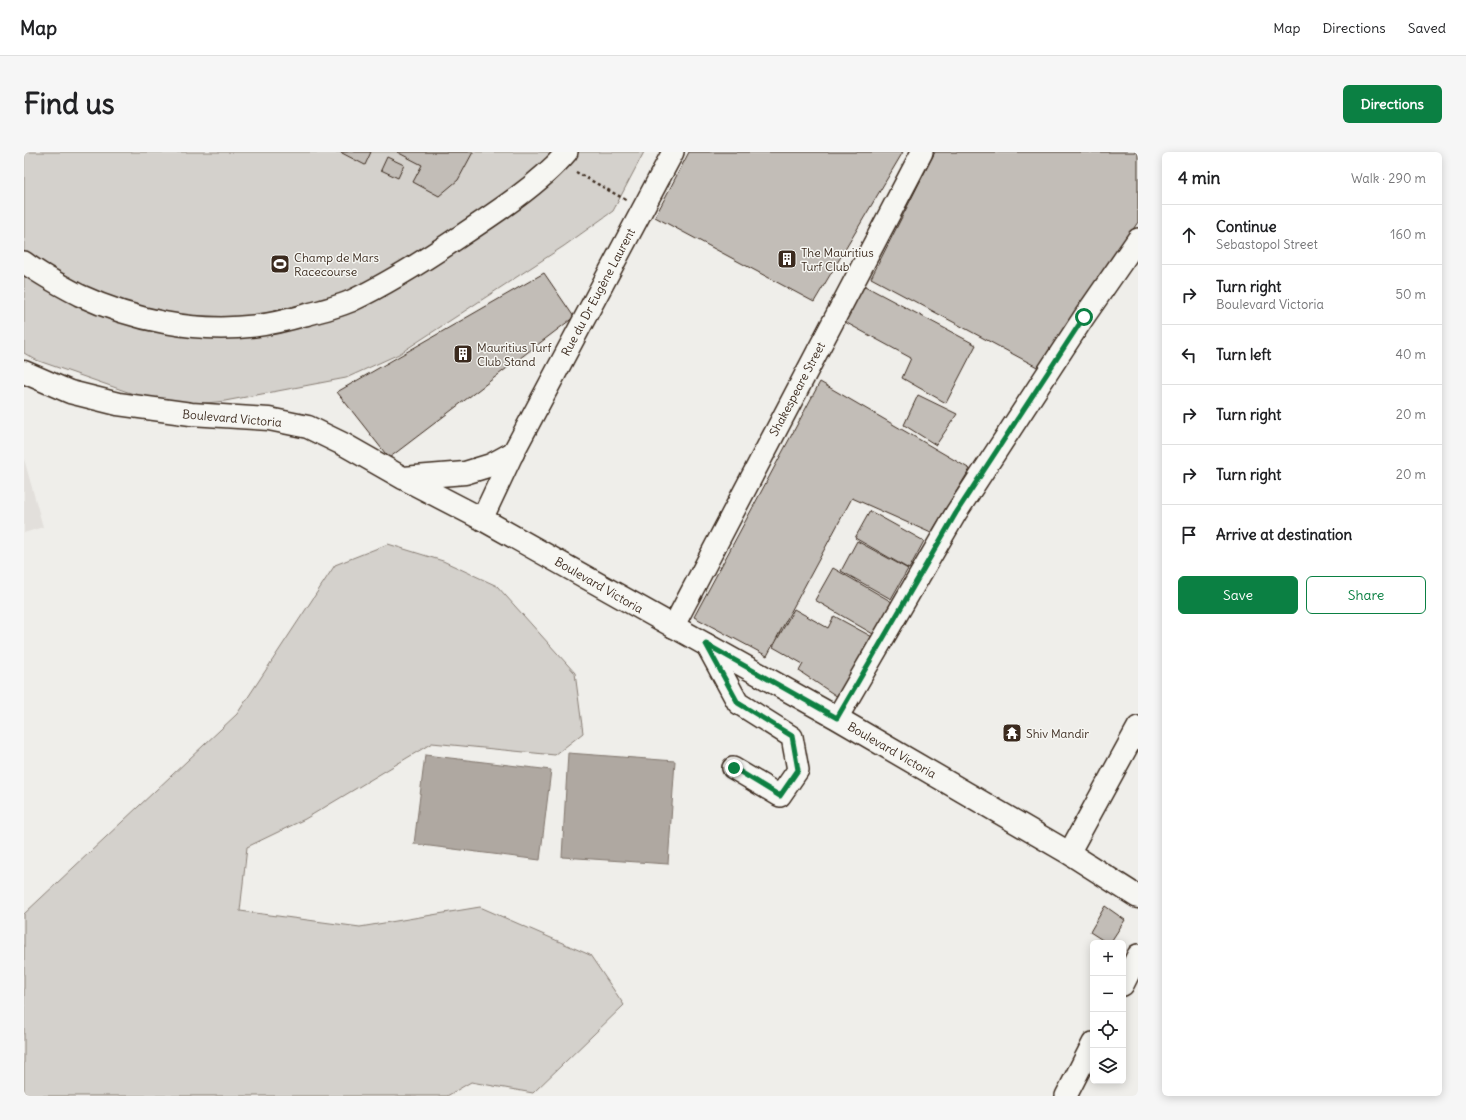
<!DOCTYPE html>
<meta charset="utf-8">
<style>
:root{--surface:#fff;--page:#f6f6f6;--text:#202124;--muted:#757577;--line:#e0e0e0;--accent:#0b8043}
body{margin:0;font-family:Delius,sans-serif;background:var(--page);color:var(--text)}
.controls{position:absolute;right:12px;bottom:12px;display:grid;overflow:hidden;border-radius:6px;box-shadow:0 2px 10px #0003}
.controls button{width:36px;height:36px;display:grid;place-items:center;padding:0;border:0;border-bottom:1px solid var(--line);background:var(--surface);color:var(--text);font:20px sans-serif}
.stop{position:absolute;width:12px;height:12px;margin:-9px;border:3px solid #0b8043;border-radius:50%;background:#fff}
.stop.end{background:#0b8043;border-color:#fff;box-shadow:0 1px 4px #0008}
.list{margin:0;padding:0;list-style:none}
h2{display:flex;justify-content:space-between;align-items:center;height:52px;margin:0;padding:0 16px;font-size:17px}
h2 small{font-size:13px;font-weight:400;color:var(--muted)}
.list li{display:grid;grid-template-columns:26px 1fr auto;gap:12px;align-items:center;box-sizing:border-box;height:60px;padding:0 16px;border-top:1px solid var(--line)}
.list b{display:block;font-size:15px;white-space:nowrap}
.list p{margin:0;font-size:13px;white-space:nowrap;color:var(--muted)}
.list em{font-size:13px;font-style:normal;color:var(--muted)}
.actions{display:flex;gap:8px;padding:12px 16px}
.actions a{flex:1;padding:9px 0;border:1px solid var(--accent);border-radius:6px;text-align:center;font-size:14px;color:var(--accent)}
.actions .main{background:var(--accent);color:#fff}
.icon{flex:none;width:22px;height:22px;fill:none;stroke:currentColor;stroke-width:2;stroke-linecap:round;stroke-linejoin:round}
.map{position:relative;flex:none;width:1114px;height:944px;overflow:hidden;border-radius:6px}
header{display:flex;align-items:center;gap:24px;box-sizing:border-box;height:56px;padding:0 20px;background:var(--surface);border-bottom:1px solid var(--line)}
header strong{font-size:19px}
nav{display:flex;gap:22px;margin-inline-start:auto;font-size:14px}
.intro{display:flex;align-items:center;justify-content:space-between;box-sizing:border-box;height:96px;padding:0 24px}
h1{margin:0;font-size:28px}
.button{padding:10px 18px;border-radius:6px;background:var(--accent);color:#fff;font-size:14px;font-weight:700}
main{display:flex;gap:24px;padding:0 24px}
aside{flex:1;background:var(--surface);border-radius:6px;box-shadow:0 2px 10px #0003}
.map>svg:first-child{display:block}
</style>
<header>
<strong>Map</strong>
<nav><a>Map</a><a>Directions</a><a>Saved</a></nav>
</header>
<div class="intro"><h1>Find us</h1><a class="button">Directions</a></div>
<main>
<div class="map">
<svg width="1114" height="944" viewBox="0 0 1114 944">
<rect width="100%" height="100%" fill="#efeeea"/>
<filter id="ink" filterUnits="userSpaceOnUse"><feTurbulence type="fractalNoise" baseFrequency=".025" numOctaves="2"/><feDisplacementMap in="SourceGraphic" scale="8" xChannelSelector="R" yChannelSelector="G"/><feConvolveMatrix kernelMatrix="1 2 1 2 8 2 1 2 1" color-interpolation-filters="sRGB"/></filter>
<g filter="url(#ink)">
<!-- built -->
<path fill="#e2dfdb" d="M 0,307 L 19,375 L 0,381 Z"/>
<!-- green -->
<path fill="#d4d1cc" stroke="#887e75" d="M 0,0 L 620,0 L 589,59 L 540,94 L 375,202 L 322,226 L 201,249 L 173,252 L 121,246 L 12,208 L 0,201 Z
M 364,392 L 419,409 L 473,434 L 551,521 L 559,581 L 531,603 L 408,591 L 281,667 L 223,695 L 216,759 L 336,775 L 456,755 L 566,803 L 600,853 L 509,941 L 447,930 L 423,944 L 0,944 L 0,762 L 213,562 L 311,413 Z"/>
<!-- water -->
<path fill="#afa8a1" stroke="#81766d" d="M 544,601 L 651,609 L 644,712 L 538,705 Z
M 401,603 L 527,618 L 516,708 L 390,692 Z"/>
<!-- building -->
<path fill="#c2bdb7" stroke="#3b2a1e" d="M 316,0 L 347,0 L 341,13 Z
M 373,0 L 449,0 L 434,28 L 415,44 L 389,30 L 398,13 Z
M 665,0 L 879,0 L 790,150 L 631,65 Z
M 911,0 L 1114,0 L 1114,70 L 1015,216 L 847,126 Z
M 363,5 L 380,13 L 374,26 L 357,18 Z
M 520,121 L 550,165 L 365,306 L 313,240 Z
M 839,133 L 952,193 L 922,251 L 878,226 L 887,206 L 821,170 Z
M 796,230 L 946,317 L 907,381 L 828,346 L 743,504 L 670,465 Z
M 894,243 L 933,262 L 912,293 L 880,273 Z
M 846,359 L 900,389 L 885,417 L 831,386 Z
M 833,389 L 884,417 L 867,447 L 817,419 Z
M 809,416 L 868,450 L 849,482 L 791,448 Z
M 770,457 L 804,476 L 810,464 L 852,487 L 817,547 L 775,519 L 779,512 L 749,495 Z
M 1081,754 L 1101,768 L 1086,791 L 1083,791 L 1066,780 Z"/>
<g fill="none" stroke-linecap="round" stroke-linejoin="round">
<defs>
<path id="minor" d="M 0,110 C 17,123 36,133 55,143 C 109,168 170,181 230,174 C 247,172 264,168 281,163 C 297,159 313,155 327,149 C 365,131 401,108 435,85 C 470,62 516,32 543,0
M 458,367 L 489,301 L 649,0
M 649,475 L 898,0
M 682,492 L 714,551 L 768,585 L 774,618 L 756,644 L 709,616
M 813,566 L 932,361 L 1060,165 L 1114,87
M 1045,701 L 1114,575
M 1099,833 L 1114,803
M 1042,944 L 1069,891"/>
<path id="major" d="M 0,220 L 46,240 L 94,252 L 167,262 L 245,267 L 284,275 L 321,293 L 379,326 L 458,367 L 813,566 L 1045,701 L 1114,745
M 379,326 L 441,321 L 467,313 L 489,301"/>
</defs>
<!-- minor casing -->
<use href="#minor" stroke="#3b2a1e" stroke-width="24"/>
<!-- major casing -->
<use href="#major" stroke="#3b2a1e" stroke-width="25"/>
<!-- path -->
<path stroke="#3b2a1e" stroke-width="2.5" stroke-dasharray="3 3" stroke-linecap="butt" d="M 552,20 L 602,48"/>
<!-- minor -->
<use href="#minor" stroke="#f6f6f2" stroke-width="21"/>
<!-- major -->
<use href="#major" stroke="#f6f6f2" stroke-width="22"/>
</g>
</g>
<g fill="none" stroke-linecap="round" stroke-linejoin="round" filter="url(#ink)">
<!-- route -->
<path stroke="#0b8043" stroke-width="5" d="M 710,616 L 756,644 L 774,618 L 768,584 L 714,551 L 682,492 L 813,566 L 932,361 L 1060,165"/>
</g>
<!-- icons -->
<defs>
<symbol id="building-square" viewBox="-11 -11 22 22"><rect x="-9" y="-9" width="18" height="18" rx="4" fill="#3b2a1e" stroke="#f6f6f2"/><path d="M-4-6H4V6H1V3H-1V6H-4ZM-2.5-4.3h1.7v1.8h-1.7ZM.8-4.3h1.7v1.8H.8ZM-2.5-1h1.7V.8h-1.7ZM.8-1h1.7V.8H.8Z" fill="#fff"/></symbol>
<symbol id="stadium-square" viewBox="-11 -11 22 22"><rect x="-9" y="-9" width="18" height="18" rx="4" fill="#3b2a1e" stroke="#f6f6f2"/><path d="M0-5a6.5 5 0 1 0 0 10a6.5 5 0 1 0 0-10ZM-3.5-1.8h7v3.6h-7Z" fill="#fff"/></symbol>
<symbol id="temple-square" viewBox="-11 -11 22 22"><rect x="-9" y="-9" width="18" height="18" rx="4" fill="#3b2a1e" stroke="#f6f6f2"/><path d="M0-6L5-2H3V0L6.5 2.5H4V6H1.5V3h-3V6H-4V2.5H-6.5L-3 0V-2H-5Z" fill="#fff"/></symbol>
</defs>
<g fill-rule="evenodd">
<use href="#building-square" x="752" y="96" width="22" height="22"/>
<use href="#stadium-square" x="245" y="101" width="22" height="22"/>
<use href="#building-square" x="428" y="191" width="22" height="22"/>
<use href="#temple-square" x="977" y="570" width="22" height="22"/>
</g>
<g text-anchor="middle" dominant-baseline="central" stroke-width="3" stroke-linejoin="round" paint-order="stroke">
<!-- poi labels -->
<g font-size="12" fill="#3b2a1e" stroke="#f6f6f2" text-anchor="start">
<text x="777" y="100">The Mauritius<tspan x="777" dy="14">Turf Club</tspan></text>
<text x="270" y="105">Champ de Mars<tspan x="270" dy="14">Racecourse</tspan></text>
<text x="453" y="195">Mauritius Turf<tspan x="453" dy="14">Club Stand</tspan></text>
<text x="1002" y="581">Shiv Mandir</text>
</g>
<!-- street labels -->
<g font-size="12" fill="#3b2a1e" stroke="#f6f6f2">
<text transform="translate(574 140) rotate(-62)">Rue du Dr Eugène Laurent</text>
<text transform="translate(773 237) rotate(-62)">Shakespeare Street</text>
<text transform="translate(208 266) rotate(5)">Boulevard Victoria</text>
<text transform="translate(575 433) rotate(30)">Boulevard Victoria</text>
<text transform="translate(868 598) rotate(30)">Boulevard Victoria</text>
</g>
</g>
</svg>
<div class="controls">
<button>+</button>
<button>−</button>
<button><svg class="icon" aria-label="locate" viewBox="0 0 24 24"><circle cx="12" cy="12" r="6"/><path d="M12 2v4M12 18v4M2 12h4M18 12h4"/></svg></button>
<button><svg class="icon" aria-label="layers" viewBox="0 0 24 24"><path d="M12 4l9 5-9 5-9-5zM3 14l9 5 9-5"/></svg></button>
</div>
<div class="stop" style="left:1060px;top:165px"></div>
<div class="stop end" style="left:710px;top:616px"></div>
</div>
<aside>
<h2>4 min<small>Walk · 290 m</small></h2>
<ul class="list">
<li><svg class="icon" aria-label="ahead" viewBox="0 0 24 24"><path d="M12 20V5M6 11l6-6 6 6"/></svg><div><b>Continue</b><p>Sebastopol Street</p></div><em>160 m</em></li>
<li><svg class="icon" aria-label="right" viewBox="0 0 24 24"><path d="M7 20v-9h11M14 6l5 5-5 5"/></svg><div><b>Turn right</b><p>Boulevard Victoria</p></div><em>50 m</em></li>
<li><svg class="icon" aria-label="left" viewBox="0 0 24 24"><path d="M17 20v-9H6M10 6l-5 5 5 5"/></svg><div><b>Turn left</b></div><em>40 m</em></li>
<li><svg class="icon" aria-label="right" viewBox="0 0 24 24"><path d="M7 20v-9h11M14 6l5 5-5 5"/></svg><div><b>Turn right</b></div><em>20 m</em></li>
<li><svg class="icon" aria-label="right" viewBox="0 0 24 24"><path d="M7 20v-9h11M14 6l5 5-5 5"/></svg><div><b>Turn right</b></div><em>20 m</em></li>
<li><svg class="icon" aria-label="arrive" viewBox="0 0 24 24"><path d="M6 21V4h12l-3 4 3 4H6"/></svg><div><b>Arrive at destination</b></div></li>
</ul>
<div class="actions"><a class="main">Save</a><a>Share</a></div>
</aside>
</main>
